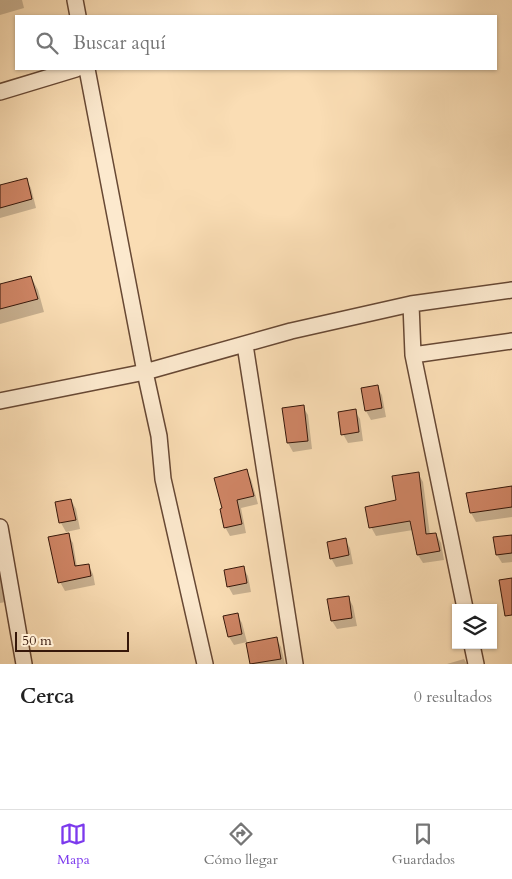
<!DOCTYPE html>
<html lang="es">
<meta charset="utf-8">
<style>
:root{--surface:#fff;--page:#f2f2f2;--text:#222;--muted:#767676;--line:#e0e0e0;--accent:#7c3aed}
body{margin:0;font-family:Cardo,serif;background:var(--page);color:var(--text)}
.controls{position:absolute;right:15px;bottom:15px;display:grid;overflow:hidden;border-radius:0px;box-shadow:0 1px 4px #0004}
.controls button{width:45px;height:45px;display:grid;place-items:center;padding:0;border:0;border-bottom:1px solid var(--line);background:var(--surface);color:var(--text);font:25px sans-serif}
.scale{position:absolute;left:15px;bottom:12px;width:114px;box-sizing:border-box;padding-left:5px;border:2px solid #36170a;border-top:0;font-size:14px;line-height:18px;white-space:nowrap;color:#36170a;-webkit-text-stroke:4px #fce9ce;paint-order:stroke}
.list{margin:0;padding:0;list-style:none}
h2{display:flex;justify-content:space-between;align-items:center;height:65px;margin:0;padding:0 20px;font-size:21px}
h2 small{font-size:16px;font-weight:400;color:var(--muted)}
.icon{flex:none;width:28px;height:28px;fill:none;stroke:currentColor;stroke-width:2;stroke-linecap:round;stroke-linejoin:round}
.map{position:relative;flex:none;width:512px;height:664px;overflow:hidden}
.search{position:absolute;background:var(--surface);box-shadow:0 1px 4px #0004;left:15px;right:15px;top:15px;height:55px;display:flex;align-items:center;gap:12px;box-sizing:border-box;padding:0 18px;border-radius:0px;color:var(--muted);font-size:19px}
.sheet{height:145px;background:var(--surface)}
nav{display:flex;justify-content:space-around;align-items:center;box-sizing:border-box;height:70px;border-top:1px solid var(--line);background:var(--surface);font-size:14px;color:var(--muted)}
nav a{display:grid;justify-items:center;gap:2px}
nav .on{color:var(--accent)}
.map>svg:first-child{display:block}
</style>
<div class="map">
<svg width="512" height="664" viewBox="0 0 512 664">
<rect width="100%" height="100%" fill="#faddb4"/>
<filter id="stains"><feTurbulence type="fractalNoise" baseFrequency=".004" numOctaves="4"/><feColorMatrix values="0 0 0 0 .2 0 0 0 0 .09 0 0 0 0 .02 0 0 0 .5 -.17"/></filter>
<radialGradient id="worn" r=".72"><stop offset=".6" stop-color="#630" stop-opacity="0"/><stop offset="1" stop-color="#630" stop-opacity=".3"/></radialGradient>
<!-- shadow -->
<path fill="#0003" d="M 0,0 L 22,0 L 24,8 L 0,15 Z
M 26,179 L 31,188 L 36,208 L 0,218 L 0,186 Z
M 31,277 L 38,290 L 44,312 L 0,324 L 0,285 Z
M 377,387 L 382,395 L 386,417 L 371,420 L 366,411 L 362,389 Z
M 303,407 L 308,415 L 312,449 L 293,452 L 288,443 Z
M 355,411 L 360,419 L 363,441 L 348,443 L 343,434 Z
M 246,471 L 251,479 L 258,504 L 241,508 L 246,533 L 230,536 L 225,527 Z
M 418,473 L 423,482 L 430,535 L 436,534 L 441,543 L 444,560 L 423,563 L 418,555 L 413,530 L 376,536 L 371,527 L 397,501 Z
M 512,489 L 512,517 L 476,522 L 471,513 L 468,494 Z
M 71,500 L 76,509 L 80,529 L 66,532 L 61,523 L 57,503 Z
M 68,535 L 73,543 L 77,567 L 88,565 L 93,574 L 95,585 L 65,591 L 60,582 Z
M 512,536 L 512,562 L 502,563 L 497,555 Z
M 345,540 L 350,548 L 353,564 L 336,567 L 331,558 Z
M 243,568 L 248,576 L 251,592 L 233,595 L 228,586 Z
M 0,578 L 3,583 L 6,602 L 0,603 Z
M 348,597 L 353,606 L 357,626 L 337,629 L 332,621 Z
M 237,614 L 242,623 L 247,642 L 234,645 L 229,637 Z
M 276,638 L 281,647 L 285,664 L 251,664 L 247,644 Z
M 464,659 L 467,664 L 447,664 Z"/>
<!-- building -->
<path fill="#cf8565" stroke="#36170a" d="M 27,178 L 32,199 L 0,208 L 0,185 Z
M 31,276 L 38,299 L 0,309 L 0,284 Z
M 378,385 L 382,408 L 365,411 L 361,388 Z
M 304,405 L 308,441 L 287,443 L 282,408 Z
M 356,409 L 359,432 L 341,435 L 338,412 Z
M 247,469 L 254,496 L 237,500 L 242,524 L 224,528 L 220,509 L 222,508 L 214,478 Z
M 419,472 L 426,534 L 436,533 L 440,551 L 417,555 L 410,521 L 369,528 L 365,507 L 396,500 L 392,476 Z
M 512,486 L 512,507 L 470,513 L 466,493 Z
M 71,499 L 76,520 L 59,523 L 55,502 Z
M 69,533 L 75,566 L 89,564 L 91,576 L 58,583 L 48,537 Z
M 512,535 L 512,553 L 496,555 L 493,537 Z
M 346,538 L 349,555 L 330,559 L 327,542 Z
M 244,566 L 247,583 L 227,587 L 224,570 Z
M 512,578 L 512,615 L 505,616 L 499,580 Z
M 349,596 L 352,618 L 331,621 L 327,599 Z
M 238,613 L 242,634 L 228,637 L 223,616 Z
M 277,637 L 281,659 L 250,664 L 246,643 Z"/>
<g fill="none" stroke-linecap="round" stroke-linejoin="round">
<defs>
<path id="street" d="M 75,0 L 78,16
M 87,69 L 145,372 L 159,436 L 163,479 L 205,664
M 0,92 L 76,69
M 411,304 L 413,355 L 465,608
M 245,345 L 295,664
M 413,355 L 512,341
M 0,401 L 145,372 L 291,331 L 411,304 L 512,290
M 0,527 L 24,664
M 472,645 L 476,664"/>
</defs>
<!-- street casing -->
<use href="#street" stroke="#674834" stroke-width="18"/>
<!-- street -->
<use href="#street" stroke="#fce9ce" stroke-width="15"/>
</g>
<rect width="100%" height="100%" filter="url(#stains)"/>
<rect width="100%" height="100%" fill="url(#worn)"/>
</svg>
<div class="controls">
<button><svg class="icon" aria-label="layers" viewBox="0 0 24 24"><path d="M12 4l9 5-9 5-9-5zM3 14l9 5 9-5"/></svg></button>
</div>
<div class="scale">50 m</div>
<div class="search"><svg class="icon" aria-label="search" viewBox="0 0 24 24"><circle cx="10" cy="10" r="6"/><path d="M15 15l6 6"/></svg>Buscar aquí</div>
</div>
<section class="sheet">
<h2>Cerca<small>0 resultados</small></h2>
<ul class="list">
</ul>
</section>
<nav>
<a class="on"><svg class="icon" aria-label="map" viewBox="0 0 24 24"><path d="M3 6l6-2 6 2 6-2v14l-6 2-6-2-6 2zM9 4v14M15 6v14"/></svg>Mapa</a>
<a><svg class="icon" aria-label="directions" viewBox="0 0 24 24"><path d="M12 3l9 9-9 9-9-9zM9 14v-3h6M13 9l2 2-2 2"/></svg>Cómo llegar</a>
<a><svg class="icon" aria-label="saved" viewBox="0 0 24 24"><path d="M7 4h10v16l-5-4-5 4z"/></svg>Guardados</a>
</nav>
